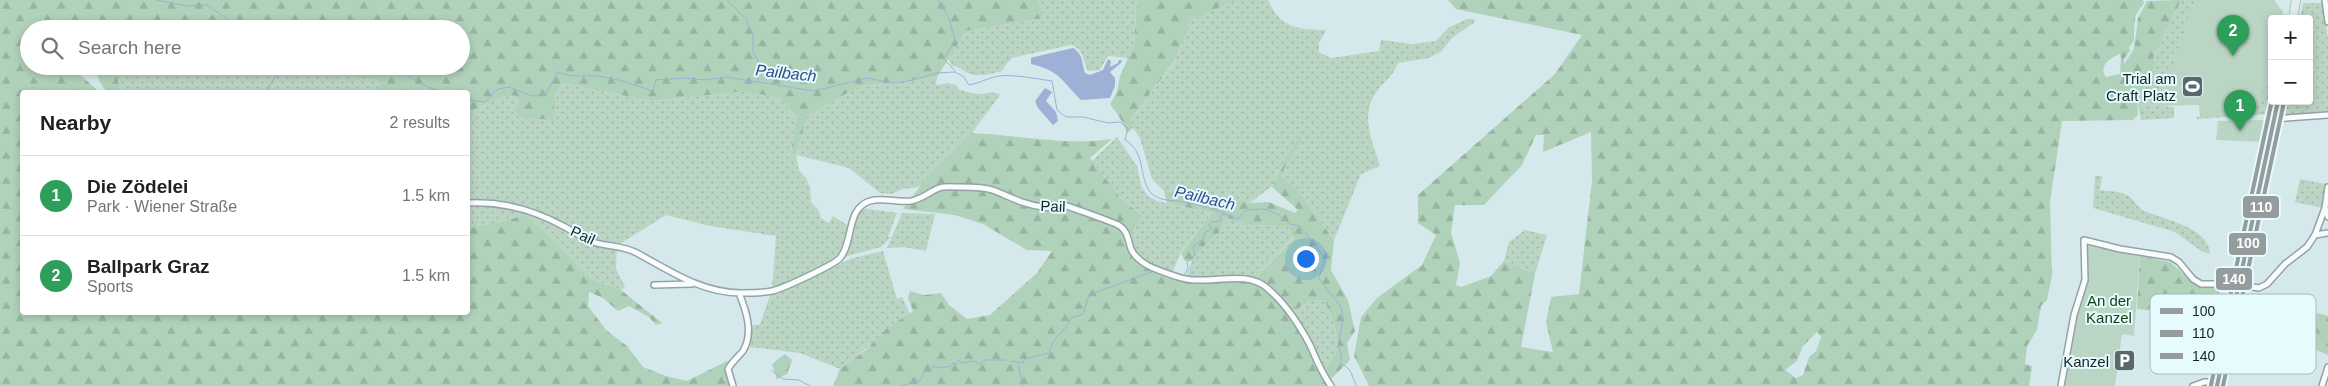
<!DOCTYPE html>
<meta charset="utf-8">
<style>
:root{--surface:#fff;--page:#f2f2f2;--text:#202124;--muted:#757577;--line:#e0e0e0;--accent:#b45309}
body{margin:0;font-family:Arial,sans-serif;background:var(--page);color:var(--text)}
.controls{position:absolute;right:15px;top:15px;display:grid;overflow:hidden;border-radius:5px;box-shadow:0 2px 8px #0003}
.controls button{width:45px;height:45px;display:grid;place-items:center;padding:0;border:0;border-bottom:1px solid var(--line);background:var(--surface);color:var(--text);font:25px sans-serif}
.you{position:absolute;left:1305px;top:258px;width:18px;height:18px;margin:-12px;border:4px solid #fff;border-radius:50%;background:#1a73e8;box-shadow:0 0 0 8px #1a73e833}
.badge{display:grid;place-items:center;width:32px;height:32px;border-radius:50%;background:var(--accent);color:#fff;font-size:16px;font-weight:700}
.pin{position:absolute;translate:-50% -41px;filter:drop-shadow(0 1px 2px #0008)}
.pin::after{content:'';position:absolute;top:26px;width:18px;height:15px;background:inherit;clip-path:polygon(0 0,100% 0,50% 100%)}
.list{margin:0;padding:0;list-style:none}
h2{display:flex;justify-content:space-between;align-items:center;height:65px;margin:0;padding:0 20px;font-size:21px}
h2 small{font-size:16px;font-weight:400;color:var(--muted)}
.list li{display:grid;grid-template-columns:32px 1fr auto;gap:15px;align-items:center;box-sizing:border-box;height:80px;padding:0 20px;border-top:1px solid var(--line)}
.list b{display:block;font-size:19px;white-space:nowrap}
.list p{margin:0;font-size:16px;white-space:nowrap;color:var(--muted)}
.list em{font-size:16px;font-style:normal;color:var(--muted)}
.icon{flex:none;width:28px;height:28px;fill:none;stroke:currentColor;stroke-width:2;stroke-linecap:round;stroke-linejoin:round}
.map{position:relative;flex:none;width:2328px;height:386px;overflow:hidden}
.search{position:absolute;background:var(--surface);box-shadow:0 2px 8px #0003;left:20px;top:20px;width:450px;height:55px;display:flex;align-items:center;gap:12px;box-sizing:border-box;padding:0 18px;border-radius:28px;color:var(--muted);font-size:19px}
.panel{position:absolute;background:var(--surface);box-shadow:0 2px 8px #0003;left:20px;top:90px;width:450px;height:225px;border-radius:5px}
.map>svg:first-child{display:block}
</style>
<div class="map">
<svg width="2328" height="386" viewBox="0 0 2328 386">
<defs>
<pattern id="grass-dots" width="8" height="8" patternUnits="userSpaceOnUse" patternTransform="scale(1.25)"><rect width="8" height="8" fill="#bbd5c4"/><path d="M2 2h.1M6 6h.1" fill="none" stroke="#a0b7a8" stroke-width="1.8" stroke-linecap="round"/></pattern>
<pattern id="forest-firs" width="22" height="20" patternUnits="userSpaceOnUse" patternTransform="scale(1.25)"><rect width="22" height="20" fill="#b1d2ba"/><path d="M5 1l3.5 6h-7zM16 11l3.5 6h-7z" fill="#98b4a0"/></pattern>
</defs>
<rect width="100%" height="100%" fill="#d5e9ec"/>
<!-- grass -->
<path fill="url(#grass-dots)" d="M 1038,0 L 1137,0 L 1134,45 L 1129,58 L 1108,56 L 1100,70 L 1088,71 C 1083,61 1084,49 1071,45 L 1012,58 L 1007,63 L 1002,71 C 991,74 977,78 966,72 C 961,69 958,66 952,66 L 948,59 L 966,31 L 1044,18 Z
M 1234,0 L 1268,0 C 1281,29 1298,29 1326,30 L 1319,43 L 1319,52 L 1331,58 L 1379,51 L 1381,40 L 1412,44 L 1436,41 L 1448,28 L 1467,19 L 1474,19 L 1475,22 L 1452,38 L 1441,52 L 1429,58 L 1398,63 C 1394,76 1382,83 1375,94 C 1360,118 1373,142 1380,166 L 1361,174 L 1334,240 L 1296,188 L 1282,177 L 1284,169 L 1302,140 L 1278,171 L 1272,186 L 1250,203 L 1164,191 L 1152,179 L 1140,138 L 1133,128 L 1131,119 L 1174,63 L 1191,20 Z
M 2181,0 L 2196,0 L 2159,106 L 2174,107 L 2174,118 L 2141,120 L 2137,100 L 2153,73 L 2153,58 Z
M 2303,3 L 2321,3 L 2323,5 L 2328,39 L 2328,114 L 2281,116 L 2280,114 L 2283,101 L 2309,101 L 2309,19 L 2300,19 Z
M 114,66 L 208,66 L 209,68 L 213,66 L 277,66 L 285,71 L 295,66 L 329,66 L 338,76 L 378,80 L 380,92 L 121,92 Z
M 2272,72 L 2272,101 L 2273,101 L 2271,114 L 2197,119 L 2197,117 L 2246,115 L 2247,111 Z
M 937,77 L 936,85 L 947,83 L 956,85 L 958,89 C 965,91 972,94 979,94 C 988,94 992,90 1000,95 L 972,133 L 934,168 L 921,186 L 914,188 L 903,189 L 891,194 L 880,193 L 849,168 L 796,155 L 799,170 L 806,178 L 810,187 L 811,202 L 819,211 L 821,218 L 829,223 L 833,216 L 849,226 L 837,258 L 785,284 L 772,288 L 776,236 L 710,226 L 666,215 L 618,245 L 598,242 L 532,211 L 468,202 L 468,129 L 476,108 C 492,103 500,94 517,96 L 519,102 L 555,97 L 561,83 L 651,101 L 747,91 L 781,99 L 796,118 L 791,152 L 796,155 L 807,116 L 860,86 Z
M 1117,137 L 1137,166 L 1142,188 L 1148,196 L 1157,201 L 1212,213 L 1181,252 L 1172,273 C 1147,263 1136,262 1128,234 L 1143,216 L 1122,200 L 1092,161 Z
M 2095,176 L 2102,176 L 2100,190 C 2108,191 2120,191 2127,195 C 2134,199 2137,207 2144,211 C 2164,219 2210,228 2210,254 L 2201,251 L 2175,232 L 2093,208 Z
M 2300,179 L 2325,184 L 2322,208 L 2295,202 Z
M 468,204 L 502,204 L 544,218 L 588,241 L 617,247 L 616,269 L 625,287 L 621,290 L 588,278 L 557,243 L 526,215 L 492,224 L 468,227 Z
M 861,208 L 897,213 L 888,237 L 891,237 L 881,247 L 844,257 L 855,220 Z
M 902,213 L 935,214 L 926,251 L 904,247 L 887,248 Z
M 1226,217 L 1245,225 L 1287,226 L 1294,237 L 1254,280 L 1186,277 L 1192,261 L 1206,244 L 1219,233 Z
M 1525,230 L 1547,235 L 1535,274 L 1504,261 L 1509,242 Z
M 883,251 L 897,299 L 902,297 L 910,314 C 885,331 864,352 840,369 L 800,353 L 750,347 L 749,326 L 760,324 L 771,293 L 853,258 Z
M 1325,300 L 1337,333 L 1338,348 L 1323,374 L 1290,313 L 1310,301 Z"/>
<!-- forest -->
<path fill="url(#forest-firs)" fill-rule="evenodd" d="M 0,0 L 1038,0 L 1044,18 L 966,31 L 937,77 L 860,86 L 807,116 L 796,155 L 791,152 L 796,117 L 781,99 L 747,91 L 651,101 L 561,83 L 555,97 L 553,120 L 519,117 L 515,109 L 519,102 L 517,96 C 500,94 492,103 476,108 L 468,129 L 468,92 L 380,92 L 378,80 L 338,76 L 329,66 L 461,66 L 461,29 L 29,29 L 29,66 L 71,66 L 99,92 L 22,92 L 22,312 L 468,312 L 468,227 L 492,224 L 526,215 L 557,243 L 588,278 L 621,290 L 662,323 L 656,325 L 649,317 L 629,306 L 618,311 L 603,298 L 589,292 L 588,306 L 606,330 L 627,346 L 643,367 L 666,376 L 687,381 L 727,361 L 729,364 L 725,371 L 731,386 L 0,386 Z
M 1137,0 L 1235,0 L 1191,20 L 1174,62 L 1131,119 L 1133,128 L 1127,133 L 1120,118 L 1110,104 L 1117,92 L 1120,76 L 1134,45 Z
M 1448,0 L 2143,0 L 2144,3 C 2142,7 2139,9 2137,13 C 2134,17 2134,35 2134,41 L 2129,47 L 2130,51 L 2124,59 L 2124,64 L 2134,49 L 2138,18 L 2147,1 L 2181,0 L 2153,58 L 2153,73 L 2137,100 L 2138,114 L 2133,120 L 2062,121 L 2050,202 L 2052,276 L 2047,300 L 2041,306 L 2037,330 L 2027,346 L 2025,364 L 2032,366 L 2029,386 L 1369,386 L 1354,356 L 1361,317 L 1377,298 L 1422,265 L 1436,235 L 1418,223 L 1418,195 L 1555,74 L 1582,35 L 1456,9 ZM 2120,54 L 2121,58 L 2120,74 L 2106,77 C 2098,66 2110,58 2120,54 ZM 1591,132 L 1592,181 L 1579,294 L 1551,297 L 1546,322 L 1553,352 L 1521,347 L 1535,274 L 1504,261 L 1491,276 L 1461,287 L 1456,285 L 1460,263 L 1451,233 L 1455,205 L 1484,205 L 1522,165 L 1536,135 L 1544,135 L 1543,152 ZM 1817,332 L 1821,337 L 1816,351 L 1809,357 L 1803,375 L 1796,378 L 1785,370 L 1797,361 L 1803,346 Z
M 95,66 L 114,66 L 121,92 L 107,92 L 100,83 Z
M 972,133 C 1018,135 1066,146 1112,139 L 1090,158 L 1122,200 L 1143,216 L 1128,235 L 1130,246 L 1140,261 L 1181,278 L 1238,278 L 1267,288 L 1300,329 L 1331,386 L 833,386 L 840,369 L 867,349 L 885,330 L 913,311 L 908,298 L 910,291 L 924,295 L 941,293 L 949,305 L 967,319 L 990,315 L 1037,273 L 1052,251 L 1027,250 L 983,224 L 955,215 L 903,209 L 934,168 Z
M 1300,135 L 1302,140 L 1284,169 L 1282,177 L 1296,188 L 1334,240 L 1331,270 L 1348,300 L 1355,331 L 1347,343 L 1350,360 L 1331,379 L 1323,374 L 1338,348 L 1337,333 L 1325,300 L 1310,301 L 1290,313 L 1275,291 L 1256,278 L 1294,238 L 1287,226 L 1245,225 L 1226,217 L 1219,233 L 1206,244 L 1192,261 L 1185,261 L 1181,253 L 1212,213 L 1167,203 L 1164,191 L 1250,203 L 1269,202 L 1295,213 L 1298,210 L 1272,187 L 1278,172 Z
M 2140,256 L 2170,262 L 2193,283 L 2220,287 L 2214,327 L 2190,324 L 2174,313 L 2137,309 Z
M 2317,313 L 2328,316 L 2328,355 L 2306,346 Z
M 785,354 L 792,360 L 787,374 L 777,379 L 772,364 Z"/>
<!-- garden -->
<path fill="#bbd5c4" d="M 2196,0 L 2274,0 L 2283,12 L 2282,19 L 2272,19 L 2272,72 L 2256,108 L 2247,111 L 2247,115 L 2200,117 L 2199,105 L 2158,106 Z
M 2266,120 L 2263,142 L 2216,140 L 2218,121 Z
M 2086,245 L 2140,256 L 2134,336 L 2122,334 L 2115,386 L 2064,386 C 2067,371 2069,355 2072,340 C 2079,303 2090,285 2086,245 Z"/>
<!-- water -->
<path fill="#9eb0d6" d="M 1073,48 C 1083,53 1082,64 1085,73 L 1090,75 L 1103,70 L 1108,59 L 1111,61 L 1110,67 L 1118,63 L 1119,60 L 1122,60 L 1121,63 L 1110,72 L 1115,78 L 1115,86 L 1110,98 L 1081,100 C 1061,80 1060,71 1031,64 L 1031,58 L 1034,57 Z
M 1045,88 L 1052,92 L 1046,101 L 1056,112 L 1058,121 L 1053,125 L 1038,108 L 1035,101 Z"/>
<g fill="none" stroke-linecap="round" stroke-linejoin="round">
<!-- stream -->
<path stroke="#9eb0d6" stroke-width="1" d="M 157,0 L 187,6 L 207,5 L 242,29
M 727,0 L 746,19 L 753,35 L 753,52 L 759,62 L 758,81
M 938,0 L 949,18 L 955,41 L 945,57
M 945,60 L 955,71
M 389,66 C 409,73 422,89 445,92
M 266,92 L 281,66
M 468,100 L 485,102 L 498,89 L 509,87 L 532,96 L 545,95 L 558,72 C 569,78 584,75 596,76 C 616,78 635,85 653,91 L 656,80 L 682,78 L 706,80 L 726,77 L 814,91 L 867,78 L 893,83 L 914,80 L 936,73 L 955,72 L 964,77 L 969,85 C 980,83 990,77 1000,76 C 1012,74 1038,79 1052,81 L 1057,110 L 1066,117 L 1083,117 L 1108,123 L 1120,122 L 1128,128 L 1125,140 C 1147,153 1138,178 1151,193 C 1158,200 1167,200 1176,201 C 1201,204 1215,210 1238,219 L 1246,210 L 1265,209 L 1279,215 L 1290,224 L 1300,226 L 1325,258 L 1319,278 L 1341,307 L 1343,319 L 1338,346 L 1341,352 L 1341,364 C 1353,368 1351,377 1357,386
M 1184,276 L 1188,268 L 1187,262 L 1195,255 L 1193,247 L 1204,238 L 1204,233 L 1212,229 L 1209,225 L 1212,222 L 1221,221 L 1220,216 L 1225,214
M 1171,277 L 1181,280
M 1011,361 L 1023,363 L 1025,359 L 1049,353 C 1054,333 1065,334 1071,318 L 1083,314 L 1089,295 L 1154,271
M 1018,365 L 1023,386
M 772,371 L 783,379 L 799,380 L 810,386
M 901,386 L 921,380 L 924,371 L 930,372 L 933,366 L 940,368 L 952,366 L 952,363 L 956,364 L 959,360 L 962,363 L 973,361 L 980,364 L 985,360 L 1006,360"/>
<defs>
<path id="street" d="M 2325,0 L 2328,22
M 2274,119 L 2328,115
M 2328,187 L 2325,208 L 2328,217
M 468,203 C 503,201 534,210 565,227 C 574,232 583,238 593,242 C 607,247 622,245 637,253 C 670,271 702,293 741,293 C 751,293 762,293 772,291 C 782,289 834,265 840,258 C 854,241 846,208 870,201 C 883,197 898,203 911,201 C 922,199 929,192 939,188 C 945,186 953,187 959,187 C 973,187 988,187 1000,193 C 1014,199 1027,205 1043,207 C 1050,209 1056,205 1063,205 C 1068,206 1118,224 1120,226 C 1128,232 1128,240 1131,249 C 1139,266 1161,271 1178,277 C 1206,287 1244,268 1267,288 C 1284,302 1300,326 1310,345 C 1317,361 1321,372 1331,386
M 2315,235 L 2328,233
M 654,285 L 692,284
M 733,386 L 728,369 C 732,362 738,357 743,351 C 754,333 746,310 739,293
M 2061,386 L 2074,315 L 2085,280 L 2084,240 L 2120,249 L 2171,257 L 2179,262 L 2193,279 L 2201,284 L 2233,284 L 2259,288 L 2267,284 L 2285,264 L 2307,247 L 2315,235 L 2325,208
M 2193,386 L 2204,382 L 2217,382
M 2322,386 L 2328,367"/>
<path id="primary" d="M 2293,19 L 2296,0
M 2217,386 L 2278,101"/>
</defs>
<!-- street casing -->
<use href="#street" stroke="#94a3a5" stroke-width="8"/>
<!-- primary casing -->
<use href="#primary" stroke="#b9c3c4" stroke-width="10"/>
<!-- street -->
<use href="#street" stroke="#f9fcfc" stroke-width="5"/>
<!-- primary -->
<use href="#primary" stroke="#dfecea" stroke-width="8"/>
<defs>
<path id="bus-1" d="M 2217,386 L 2278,101"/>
<path id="bus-2" d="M 2223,386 L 2284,102"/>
<path id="bus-3" d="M 2211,385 L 2272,100"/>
</defs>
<!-- bus-1 casing -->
<use href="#bus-1" stroke="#e5fbfe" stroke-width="8"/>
<!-- bus-2 casing -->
<use href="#bus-2" stroke="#e5fbfe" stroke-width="8"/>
<!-- bus-3 casing -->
<use href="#bus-3" stroke="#e5fbfe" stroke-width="8"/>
<!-- bus-1 -->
<use href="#bus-1" stroke="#969c9d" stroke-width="4"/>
<!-- bus-2 -->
<use href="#bus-2" stroke="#969c9d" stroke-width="4"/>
<!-- bus-3 -->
<use href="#bus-3" stroke="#969c9d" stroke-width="4"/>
</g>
<!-- icons -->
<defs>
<symbol id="stadium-square" viewBox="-11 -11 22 22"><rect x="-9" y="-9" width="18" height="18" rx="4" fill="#59696b" stroke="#e5fbfe"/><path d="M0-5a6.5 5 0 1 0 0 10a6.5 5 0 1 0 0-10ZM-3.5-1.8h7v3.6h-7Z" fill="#fff"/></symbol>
<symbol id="parking-square" viewBox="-11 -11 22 22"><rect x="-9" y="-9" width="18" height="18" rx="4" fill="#59696b" stroke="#e5fbfe"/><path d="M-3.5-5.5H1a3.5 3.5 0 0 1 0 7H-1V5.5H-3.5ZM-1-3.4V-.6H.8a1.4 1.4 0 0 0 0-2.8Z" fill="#fff"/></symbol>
</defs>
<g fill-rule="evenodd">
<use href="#stadium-square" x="2180" y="74" width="25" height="25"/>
<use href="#parking-square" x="2112" y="348" width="25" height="25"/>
</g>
<g text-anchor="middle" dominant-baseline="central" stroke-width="4" stroke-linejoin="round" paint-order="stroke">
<!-- poi labels -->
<g font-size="15" fill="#162426" stroke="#e5fbfe" text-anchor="end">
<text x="2176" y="78">Trial am<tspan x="2176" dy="17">Craft Platz</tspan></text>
<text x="2109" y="361">Kanzel</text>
</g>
<!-- street labels -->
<g font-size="15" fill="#162426" stroke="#e5fbfe">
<text transform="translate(1053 206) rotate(2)">Pail</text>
<text transform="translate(583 235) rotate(25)">Pail</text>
</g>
<!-- park labels -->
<g font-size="15" fill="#103f12" stroke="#e5fbfe">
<text x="2109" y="300">An der<tspan x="2109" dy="17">Kanzel</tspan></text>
</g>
<!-- water labels -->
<g font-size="16" font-style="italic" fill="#38498b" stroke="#e5fbfe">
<text transform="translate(786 73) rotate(6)">Pailbach</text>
<text transform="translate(1205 198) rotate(13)">Pailbach</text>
</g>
</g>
<!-- legend -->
<rect x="2150" y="294" width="166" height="80" rx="8" fill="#e5fbfe" stroke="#a7babd" stroke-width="1"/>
<rect x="2160" y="308" width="23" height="6" fill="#969c9d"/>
<rect x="2160" y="330" width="23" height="7" fill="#969c9d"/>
<rect x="2160" y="353" width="23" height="6" fill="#969c9d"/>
<g font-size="14" fill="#162426">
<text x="2192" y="316">100</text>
<text x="2192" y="338">110</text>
<text x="2192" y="361">140</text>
</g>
<g stroke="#e5fbfe" stroke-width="2">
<rect x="2242" y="195" width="38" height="24" rx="5" fill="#969c9d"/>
<rect x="2228" y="232" width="39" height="24" rx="5" fill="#969c9d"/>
<rect x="2215" y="267" width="38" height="24" rx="5" fill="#969c9d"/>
</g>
<g font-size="14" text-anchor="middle" font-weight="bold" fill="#fff">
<text x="2261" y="212">110</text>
<text x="2248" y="248">100</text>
<text x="2234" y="284">140</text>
</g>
</svg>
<div class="controls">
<button>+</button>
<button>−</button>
</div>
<div class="you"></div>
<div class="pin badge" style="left:2240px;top:131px;background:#2e9e5b">1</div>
<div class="pin badge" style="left:2233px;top:56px;background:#2e9e5b">2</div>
<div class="search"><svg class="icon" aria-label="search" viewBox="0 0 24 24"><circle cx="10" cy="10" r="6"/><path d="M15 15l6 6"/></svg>Search here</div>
<section class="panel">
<h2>Nearby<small>2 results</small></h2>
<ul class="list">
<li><span class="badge" style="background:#2e9e5b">1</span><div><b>Die Zödelei</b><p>Park · Wiener Straße</p></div><em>1.5 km</em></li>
<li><span class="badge" style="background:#2e9e5b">2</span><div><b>Ballpark Graz</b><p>Sports</p></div><em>1.5 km</em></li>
</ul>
</section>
</div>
